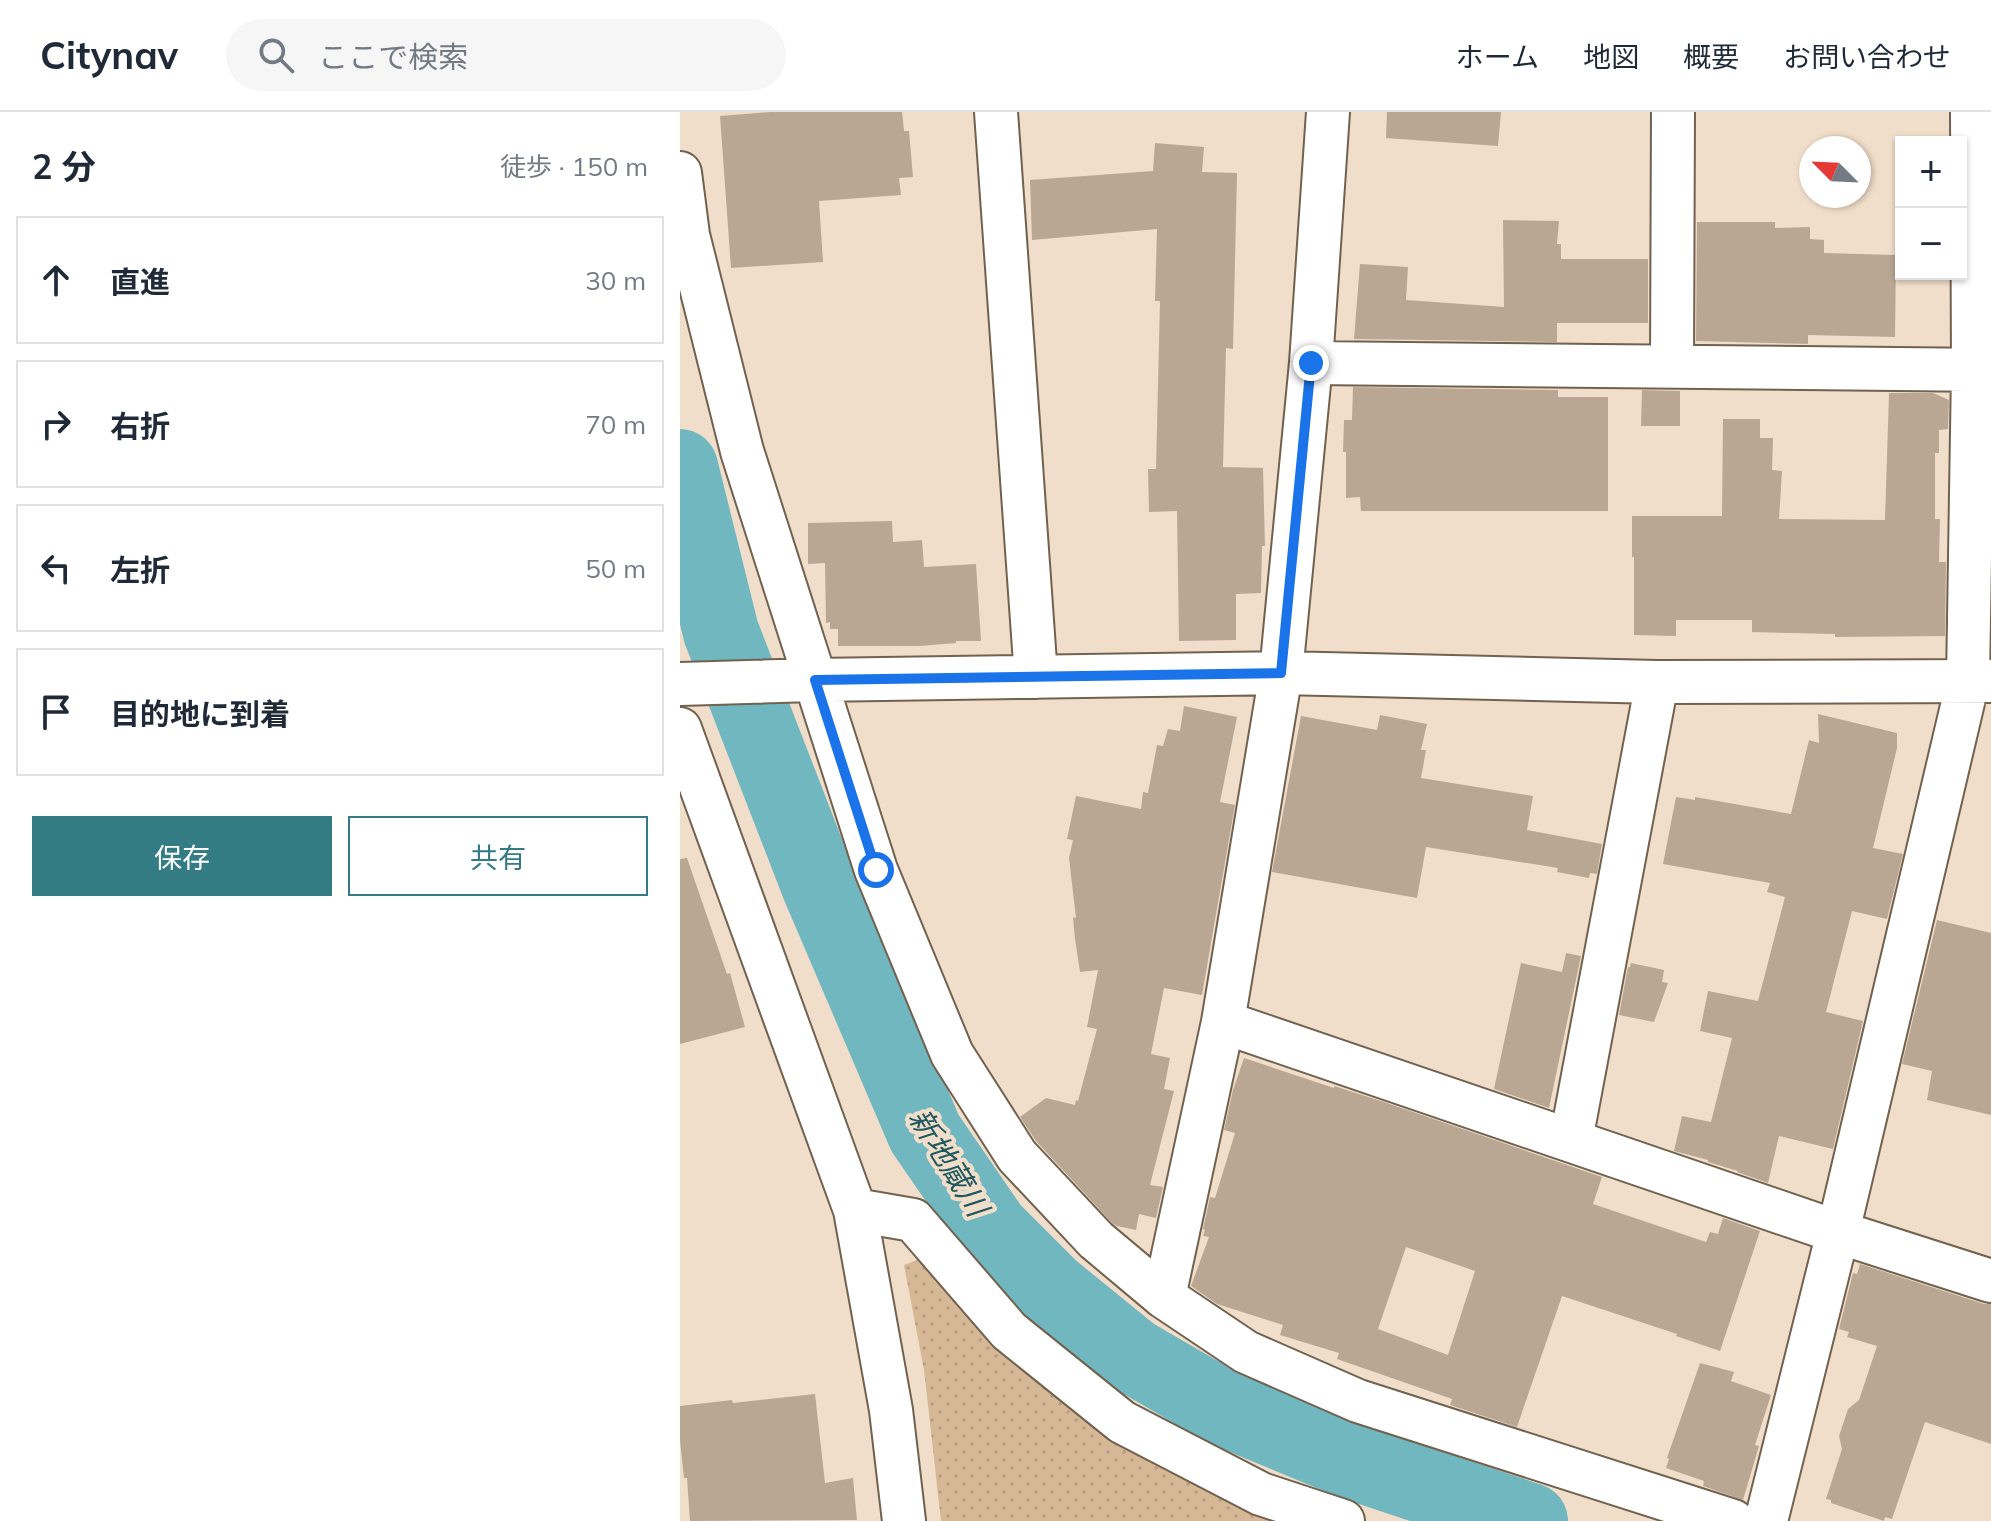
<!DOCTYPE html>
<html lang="ja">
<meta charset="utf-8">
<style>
:root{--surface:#fff;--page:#f6f6f7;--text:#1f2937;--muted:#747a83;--line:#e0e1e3;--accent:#347c84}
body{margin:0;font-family:Mulish,"Noto Sans JP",sans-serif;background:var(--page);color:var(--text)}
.controls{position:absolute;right:24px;top:24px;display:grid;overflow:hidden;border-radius:0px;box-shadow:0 2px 6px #0004}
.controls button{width:72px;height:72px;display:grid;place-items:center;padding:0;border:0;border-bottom:2px solid var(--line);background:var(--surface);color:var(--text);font:40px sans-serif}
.compass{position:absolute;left:1119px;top:24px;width:72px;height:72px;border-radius:50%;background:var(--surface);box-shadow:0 2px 6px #0004;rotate:294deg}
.stop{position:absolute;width:24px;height:24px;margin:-18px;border:6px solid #1a73e8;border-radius:50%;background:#fff}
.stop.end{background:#1a73e8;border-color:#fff;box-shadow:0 2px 8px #0008}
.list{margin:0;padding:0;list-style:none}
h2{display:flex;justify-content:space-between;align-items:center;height:104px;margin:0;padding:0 32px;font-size:34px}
h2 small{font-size:26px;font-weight:400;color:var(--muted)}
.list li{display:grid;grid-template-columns:52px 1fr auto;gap:24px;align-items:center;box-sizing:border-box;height:128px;margin:0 16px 16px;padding:0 16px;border:2px solid var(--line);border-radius:0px}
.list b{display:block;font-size:30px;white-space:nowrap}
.list em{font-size:26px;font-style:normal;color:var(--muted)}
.actions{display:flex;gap:16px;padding:24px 32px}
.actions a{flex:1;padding:18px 0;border:2px solid var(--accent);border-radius:0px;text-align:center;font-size:28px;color:var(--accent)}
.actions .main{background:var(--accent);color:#fff}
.icon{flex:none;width:44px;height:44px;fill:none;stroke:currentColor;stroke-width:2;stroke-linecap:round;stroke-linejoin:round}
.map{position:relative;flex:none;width:1311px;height:1409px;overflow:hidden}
header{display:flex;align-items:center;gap:48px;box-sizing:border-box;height:112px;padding:0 40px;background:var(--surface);border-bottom:2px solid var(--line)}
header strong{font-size:38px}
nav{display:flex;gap:44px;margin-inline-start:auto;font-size:28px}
.search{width:560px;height:72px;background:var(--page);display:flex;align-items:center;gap:20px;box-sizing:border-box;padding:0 28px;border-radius:44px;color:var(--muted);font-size:30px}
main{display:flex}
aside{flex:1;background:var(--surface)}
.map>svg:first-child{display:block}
</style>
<header>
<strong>Citynav</strong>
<div class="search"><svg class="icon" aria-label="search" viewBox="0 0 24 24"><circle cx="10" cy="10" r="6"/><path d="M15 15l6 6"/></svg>ここで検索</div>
<nav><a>ホーム</a><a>地図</a><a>概要</a><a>お問い合わせ</a></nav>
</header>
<main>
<aside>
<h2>2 分<small>徒歩 · 150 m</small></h2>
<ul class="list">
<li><svg class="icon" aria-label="ahead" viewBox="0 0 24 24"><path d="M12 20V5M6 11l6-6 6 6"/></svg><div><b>直進</b></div><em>30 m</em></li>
<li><svg class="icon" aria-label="right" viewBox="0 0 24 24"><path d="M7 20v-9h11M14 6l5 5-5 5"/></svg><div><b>右折</b></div><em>70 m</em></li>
<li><svg class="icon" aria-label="left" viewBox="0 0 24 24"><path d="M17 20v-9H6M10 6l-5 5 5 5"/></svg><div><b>左折</b></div><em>50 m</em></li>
<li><svg class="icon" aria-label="arrive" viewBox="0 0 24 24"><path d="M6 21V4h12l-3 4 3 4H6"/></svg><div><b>目的地に到着</b></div></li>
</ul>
<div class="actions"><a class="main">保存</a><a>共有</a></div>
</aside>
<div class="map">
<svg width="1311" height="1409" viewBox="0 0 1311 1409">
<defs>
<pattern id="grass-dots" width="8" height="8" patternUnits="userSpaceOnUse" patternTransform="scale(2)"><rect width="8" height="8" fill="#d7b896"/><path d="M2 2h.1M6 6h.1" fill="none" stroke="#b99e81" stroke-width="1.8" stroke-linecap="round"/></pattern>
</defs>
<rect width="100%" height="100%" fill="#f1deca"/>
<!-- grass -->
<path fill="url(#grass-dots)" d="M 240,1147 L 606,1409 L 261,1409 L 244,1258 L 224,1153 Z"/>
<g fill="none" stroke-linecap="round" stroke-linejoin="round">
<!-- river -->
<path stroke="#71b7c0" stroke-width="76" d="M 0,355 L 41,520 L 139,773 L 245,1021 L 311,1117 L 372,1178 L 452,1243 L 545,1297 L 673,1350 L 850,1409"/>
</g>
<!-- building -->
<path fill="#b9a793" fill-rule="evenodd" d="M 91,0 L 222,0 L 224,19 L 229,19 L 233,65 L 219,66 L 221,83 L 139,89 L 143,150 L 51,156 L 40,4 Z
M 707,0 L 821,0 L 818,34 L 706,26 Z
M 475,31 L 524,35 L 522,60 L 557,61 L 553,237 L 546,236 L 543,355 L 583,356 L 585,434 L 582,434 L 581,481 L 556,482 L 556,528 L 499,529 L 497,399 L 469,400 L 468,357 L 476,357 L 480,189 L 475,189 L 477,117 L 352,128 L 350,68 L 473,59 Z
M 823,108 L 879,109 L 877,132 L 881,132 L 881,147 L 968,147 L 968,211 L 877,211 L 877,230 L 674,227 L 680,152 L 728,155 L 726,188 L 824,195 Z
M 1017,110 L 1095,110 L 1095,116 L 1130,115 L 1130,127 L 1144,128 L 1144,141 L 1216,143 L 1215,225 L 1128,223 L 1128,232 L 1016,229 Z
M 673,275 L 878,278 L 878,285 L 928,285 L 928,399 L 681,399 L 680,385 L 666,386 L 666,340 L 663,340 L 664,308 L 672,308 Z
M 962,278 L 1000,279 L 1000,314 L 961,314 Z
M 1209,281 L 1253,281 L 1269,288 L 1268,317 L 1259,318 L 1259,341 L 1255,341 L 1255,407 L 1260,407 L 1259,450 L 1266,450 L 1265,524 L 1155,525 L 1155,522 L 1072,520 L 1072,508 L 996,508 L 996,524 L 954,523 L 954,445 L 952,445 L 952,404 L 1042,404 L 1043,307 L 1080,307 L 1080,326 L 1093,326 L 1092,358 L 1102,359 L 1099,407 L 1205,408 Z
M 212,409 L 213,430 L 242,428 L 244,455 L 296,452 L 301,529 L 276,529 L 276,531 L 240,534 L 158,534 L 158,517 L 150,517 L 150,510 L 146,511 L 145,451 L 128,452 L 128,411 Z
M 504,594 L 557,605 L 540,690 L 555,693 L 522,883 L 484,876 L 471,942 L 490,946 L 484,977 L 494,979 L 470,1073 L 483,1075 L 476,1106 L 459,1102 L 456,1118 L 437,1114 L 432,1111 L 356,1029 L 340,1005 L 366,986 L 395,993 L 396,988 L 398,989 L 417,917 L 407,915 L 418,858 L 400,860 L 395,827 L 393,805 L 396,806 L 389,746 L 393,728 L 387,727 L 396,684 L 461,697 L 463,680 L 468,681 L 477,633 L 483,634 L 488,617 L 500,619 Z
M 1138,602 L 1217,621 L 1217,636 L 1193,736 L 1223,742 L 1207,807 L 1172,799 L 1146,900 L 1183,909 L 1153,1037 L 1099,1024 L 1088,1071 L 1057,1060 L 1058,1059 L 1028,1050 L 1028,1048 L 994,1039 L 1002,1004 L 1031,1010 L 1052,926 L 1020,919 L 1028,879 L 1078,889 L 1105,785 L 1087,780 L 1090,771 L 983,752 L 996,685 L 1015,688 L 1015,685 L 1111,702 L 1129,628 L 1139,631 Z
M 700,603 L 747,612 L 741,638 L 746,638 L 741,666 L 853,684 L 847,718 L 922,732 L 917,762 L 910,761 L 909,766 L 877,760 L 878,756 L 746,735 L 737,786 L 592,760 L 621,604 L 697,618 Z
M 7,746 L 47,862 L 50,861 L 65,915 L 0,932 L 0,747 Z
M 1257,808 L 1311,821 L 1311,1003 L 1247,988 L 1252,959 L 1222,952 Z
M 886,841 L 901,844 L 869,996 L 814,977 L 841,851 L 882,860 Z
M 951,851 L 984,858 L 982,870 L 988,871 L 974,910 L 939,903 L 948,855 L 950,855 Z
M 564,946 L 654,976 L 654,974 L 701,989 L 922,1065 L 913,1092 L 1026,1130 L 1030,1120 L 1038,1122 L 1043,1106 L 1080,1119 L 1040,1239 L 996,1224 L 997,1222 L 882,1184 L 837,1315 L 770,1293 L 772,1287 L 657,1247 L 659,1241 L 600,1223 L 603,1213 L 537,1192 L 511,1174 L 529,1125 L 523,1124 L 525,1118 L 523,1117 L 530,1085 L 535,1086 L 555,1021 L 544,1018 L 553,978 ZM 726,1135 L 795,1159 L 768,1243 L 698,1217 Z
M 1180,1152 L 1304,1192 L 1311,1192 L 1311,1332 L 1245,1310 L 1212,1407 L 1205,1405 L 1204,1409 L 1151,1391 L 1151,1388 L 1146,1387 L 1162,1337 L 1159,1324 L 1168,1297 L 1179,1288 L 1197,1234 L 1167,1225 L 1169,1220 L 1159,1217 L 1173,1161 L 1177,1162 Z
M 1020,1251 L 1054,1260 L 1051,1269 L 1091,1283 L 1075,1333 L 1079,1334 L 1063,1388 L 1023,1374 L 1024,1369 L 986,1356 L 989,1347 L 987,1346 Z
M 135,1282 L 145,1371 L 173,1366 L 177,1408 L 10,1409 L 7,1366 L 4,1366 L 0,1329 L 0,1294 L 52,1288 L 53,1291 Z"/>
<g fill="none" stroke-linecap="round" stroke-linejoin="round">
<defs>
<path id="minor" d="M 316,0 L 356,565
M 0,61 L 8,123 L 62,339 L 196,758 L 272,942 L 337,1044 L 416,1128 L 484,1185 L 566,1240 L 678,1289 L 1053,1409
M 631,251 L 1311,258
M 992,254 L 993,0
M 0,572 L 135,568 L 601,561 L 977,570 L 1311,569
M 0,617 L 175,1098 L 211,1298 L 224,1409
M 543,910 L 1158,1120 L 1311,1169
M 891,1028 L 977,570
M 175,1098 L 233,1108 L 329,1219 L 442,1310 L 581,1382 L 663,1409
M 484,1185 L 543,910 L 601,561 L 631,251 L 648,0
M 1086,1409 L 1158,1120 L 1288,569 L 1293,258 L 1292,0"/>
</defs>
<!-- minor casing -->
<use href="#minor" stroke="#71614f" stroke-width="46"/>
<!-- minor -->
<use href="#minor" stroke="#fff" stroke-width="42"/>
</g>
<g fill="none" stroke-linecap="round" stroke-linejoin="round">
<!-- route -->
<path stroke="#1a73e8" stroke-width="10" d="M 196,758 L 135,568 L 601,561 L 631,251"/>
</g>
<g text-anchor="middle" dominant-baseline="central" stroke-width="8" stroke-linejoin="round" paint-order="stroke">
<!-- water labels -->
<g font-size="30" font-style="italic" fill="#1e5960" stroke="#f1deca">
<text transform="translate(269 1050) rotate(58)">新地蔵川</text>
</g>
</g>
</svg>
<div class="controls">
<button>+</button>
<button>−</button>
</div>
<svg class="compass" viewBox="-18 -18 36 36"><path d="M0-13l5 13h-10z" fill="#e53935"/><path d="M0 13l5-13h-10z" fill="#747a83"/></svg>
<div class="stop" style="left:196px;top:758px"></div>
<div class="stop end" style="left:631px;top:251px"></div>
</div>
</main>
